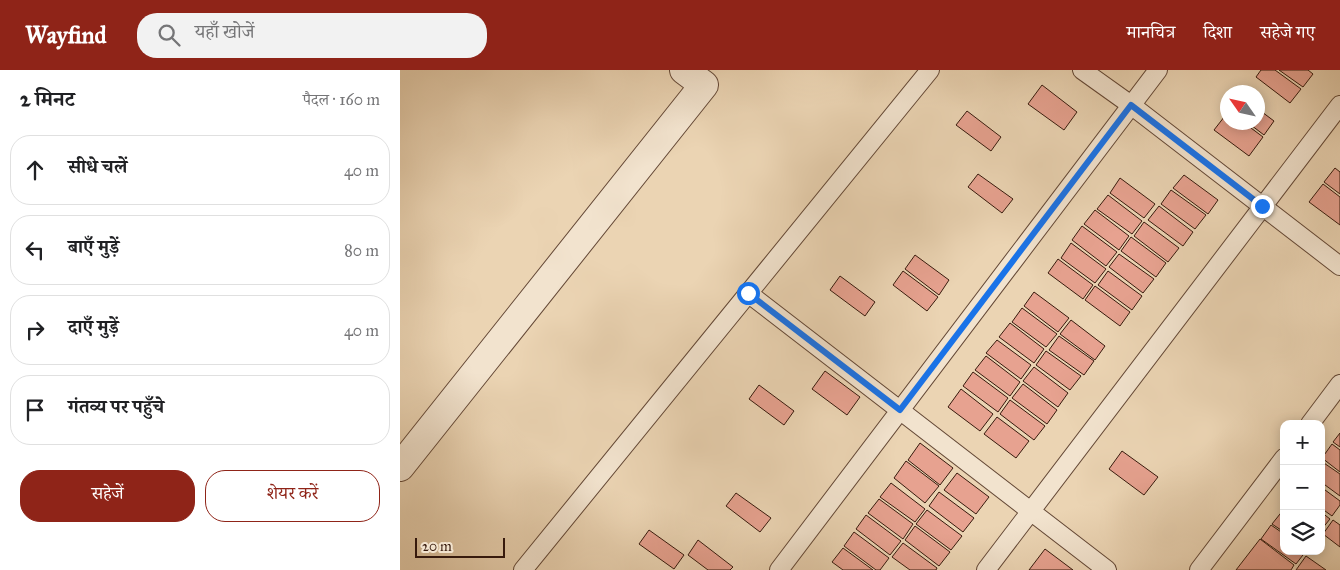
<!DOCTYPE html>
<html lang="hi">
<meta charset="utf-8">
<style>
:root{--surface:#fff;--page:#f2f2f2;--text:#202124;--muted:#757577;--line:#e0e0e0;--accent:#8f2418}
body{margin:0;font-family:"IM FELL Great Primer","Noto Serif Devanagari",serif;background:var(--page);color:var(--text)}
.controls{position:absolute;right:15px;bottom:15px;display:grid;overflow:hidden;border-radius:10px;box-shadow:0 2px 12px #0003}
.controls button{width:45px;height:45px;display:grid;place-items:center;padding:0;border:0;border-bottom:1px solid var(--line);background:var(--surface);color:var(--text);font:25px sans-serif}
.compass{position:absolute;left:820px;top:15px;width:45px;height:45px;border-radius:50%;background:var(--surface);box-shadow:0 2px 12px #0003;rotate:304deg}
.scale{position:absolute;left:15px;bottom:12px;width:90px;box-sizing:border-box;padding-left:5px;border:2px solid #371a0d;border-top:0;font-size:14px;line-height:18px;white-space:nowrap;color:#371a0d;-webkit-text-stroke:4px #f2e3ce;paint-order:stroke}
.stop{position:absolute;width:15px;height:15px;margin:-11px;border:4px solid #1a73e8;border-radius:50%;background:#fff}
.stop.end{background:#1a73e8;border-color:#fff;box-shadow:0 1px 5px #0008}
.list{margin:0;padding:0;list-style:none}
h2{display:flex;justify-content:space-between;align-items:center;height:65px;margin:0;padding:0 20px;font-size:21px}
h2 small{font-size:16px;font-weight:400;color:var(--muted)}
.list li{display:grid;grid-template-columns:32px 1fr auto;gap:15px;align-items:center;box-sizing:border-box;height:70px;margin:0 10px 10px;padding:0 10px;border:1px solid var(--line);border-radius:20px}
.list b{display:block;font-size:19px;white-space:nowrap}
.list em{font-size:16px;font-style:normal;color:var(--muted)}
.actions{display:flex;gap:10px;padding:15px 20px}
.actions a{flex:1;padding:11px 0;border:1px solid var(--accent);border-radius:20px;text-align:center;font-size:18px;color:var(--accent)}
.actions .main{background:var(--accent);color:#fff}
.icon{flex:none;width:28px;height:28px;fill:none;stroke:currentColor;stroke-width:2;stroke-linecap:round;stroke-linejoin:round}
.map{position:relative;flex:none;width:940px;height:500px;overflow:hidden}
header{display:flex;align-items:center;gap:30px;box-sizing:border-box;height:70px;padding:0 25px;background:var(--accent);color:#fff}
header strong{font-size:24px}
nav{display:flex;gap:28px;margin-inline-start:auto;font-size:18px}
.search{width:350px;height:45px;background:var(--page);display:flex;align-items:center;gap:12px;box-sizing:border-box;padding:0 18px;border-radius:20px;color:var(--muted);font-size:19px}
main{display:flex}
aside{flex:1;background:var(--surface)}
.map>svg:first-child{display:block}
</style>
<header>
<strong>Wayfind</strong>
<div class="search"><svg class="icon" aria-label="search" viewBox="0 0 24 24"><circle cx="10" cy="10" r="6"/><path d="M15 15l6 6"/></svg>यहाँ खोजें</div>
<nav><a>मानचित्र</a><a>दिशा</a><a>सहेजे गए</a></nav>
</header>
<main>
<aside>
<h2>2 मिनट<small>पैदल · 160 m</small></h2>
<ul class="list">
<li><svg class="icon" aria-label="ahead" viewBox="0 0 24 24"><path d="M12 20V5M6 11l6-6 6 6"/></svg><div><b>सीधे चलें</b></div><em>40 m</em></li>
<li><svg class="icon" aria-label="left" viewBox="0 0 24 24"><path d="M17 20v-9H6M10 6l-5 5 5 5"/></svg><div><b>बाएँ मुड़ें</b></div><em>80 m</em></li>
<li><svg class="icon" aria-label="right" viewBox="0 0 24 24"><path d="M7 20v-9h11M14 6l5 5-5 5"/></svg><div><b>दाएँ मुड़ें</b></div><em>40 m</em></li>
<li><svg class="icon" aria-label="arrive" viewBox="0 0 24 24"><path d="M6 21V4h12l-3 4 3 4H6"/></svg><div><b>गंतव्य पर पहुँचे</b></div></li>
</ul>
<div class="actions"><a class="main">सहेजें</a><a>शेयर करें</a></div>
</aside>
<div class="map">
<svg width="940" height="500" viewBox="0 0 940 500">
<rect width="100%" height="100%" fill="#ebd4b3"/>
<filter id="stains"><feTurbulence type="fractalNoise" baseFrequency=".004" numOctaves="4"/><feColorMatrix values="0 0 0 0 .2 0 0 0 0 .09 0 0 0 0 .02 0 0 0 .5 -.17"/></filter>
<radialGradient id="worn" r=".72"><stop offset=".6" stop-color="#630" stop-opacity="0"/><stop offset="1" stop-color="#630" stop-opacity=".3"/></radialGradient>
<!-- building -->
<path fill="#e7a290" stroke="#371a0d" d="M 861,0 L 875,0 L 901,19 L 890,33 L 856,7 Z
M 879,0 L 908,0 L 913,4 L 903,17 Z
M 642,15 L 677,42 L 664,60 L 628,34 Z
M 858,39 L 874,51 L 864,65 L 847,52 L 858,52 Z
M 567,41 L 601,67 L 591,81 L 556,55 Z
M 828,42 L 828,52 L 843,52 L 863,67 L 849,86 L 814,60 Z
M 935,98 L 940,102 L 940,124 L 924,112 Z
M 578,104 L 613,129 L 602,143 L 568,117 Z
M 784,105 L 818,130 L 808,144 L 773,118 Z
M 720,108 L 755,134 L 744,148 L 710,123 Z
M 923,114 L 940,127 L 940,155 L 909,132 Z
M 771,120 L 806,145 L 795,159 L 761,134 Z
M 708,125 L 742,151 L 732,164 L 697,139 Z
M 759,136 L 793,162 L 783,176 L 748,150 Z
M 695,140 L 729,166 L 719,180 L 684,154 Z
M 744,152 L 779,178 L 768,192 L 734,166 Z
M 682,156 L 717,182 L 706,196 L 672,170 Z
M 731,167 L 766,193 L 756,207 L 721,181 Z
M 671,173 L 706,199 L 695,213 L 661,188 Z
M 719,184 L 754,209 L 743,223 L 709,197 Z
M 515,185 L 549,210 L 539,225 L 505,199 Z
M 658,189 L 693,215 L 683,229 L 648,203 Z
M 503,201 L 538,227 L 527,241 L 493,215 Z
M 708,201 L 742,226 L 732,240 L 698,215 Z
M 440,206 L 475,232 L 465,246 L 430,220 Z
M 695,216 L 730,242 L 720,256 L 685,230 Z
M 634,222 L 669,248 L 658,262 L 624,236 Z
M 622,238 L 657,264 L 646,277 L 612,252 Z
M 671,250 L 705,276 L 695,290 L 660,264 Z
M 610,253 L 644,279 L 634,293 L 599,267 Z
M 659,266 L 694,291 L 684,305 L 649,280 Z
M 597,270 L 631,295 L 621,309 L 586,283 Z
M 646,281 L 681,306 L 670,320 L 636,295 Z
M 586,286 L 620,312 L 610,326 L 575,300 Z
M 634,297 L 668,323 L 658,337 L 623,311 Z
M 425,301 L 460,327 L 447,345 L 412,319 Z
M 573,302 L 608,328 L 598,342 L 563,316 Z
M 623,314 L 657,340 L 647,354 L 612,328 Z
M 359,315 L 394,341 L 384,355 L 349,329 Z
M 561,319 L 593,344 L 580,361 L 548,337 Z
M 610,330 L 645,356 L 634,370 L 600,344 Z
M 597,347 L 629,371 L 616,388 L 584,364 Z
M 940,363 L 940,377 L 933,372 Z
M 520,373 L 553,398 L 540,415 L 508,390 Z
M 932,374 L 940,380 L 940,402 L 922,388 Z
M 722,381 L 758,407 L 744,425 L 709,399 Z
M 506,391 L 539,416 L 525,433 L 494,408 Z
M 921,391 L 940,404 L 940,426 L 921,412 Z
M 557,403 L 589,427 L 576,444 L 544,420 Z
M 491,413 L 525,439 L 515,452 L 480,427 Z
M 921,417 L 940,431 L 940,435 L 932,446 L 921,438 Z
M 539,422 L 574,448 L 563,462 L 529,436 Z
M 336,423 L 371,448 L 360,462 L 326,436 Z
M 479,429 L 513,454 L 503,469 L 468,443 Z
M 884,439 L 884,462 L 872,454 Z
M 527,440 L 562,466 L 551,480 L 516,454 Z
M 921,442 L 930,449 L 921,460 Z
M 466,445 L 501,471 L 490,485 L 456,459 Z
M 933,450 L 940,455 L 940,477 L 923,464 Z
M 871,455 L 884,464 L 884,481 L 906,481 L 896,494 L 861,469 Z
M 515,456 L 550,482 L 539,496 L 505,470 Z
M 249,460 L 284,485 L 274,499 L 239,474 Z
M 454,462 L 489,488 L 480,500 L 476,500 L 444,476 Z
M 860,469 L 894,495 L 891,500 L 836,500 Z
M 298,470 L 333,497 L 330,500 L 308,500 L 288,485 Z
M 503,473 L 537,498 L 536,500 L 510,500 L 492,487 Z
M 443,478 L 473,500 L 443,500 L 432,492 Z
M 645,479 L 673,500 L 629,500 Z
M 906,486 L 926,500 L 896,500 Z"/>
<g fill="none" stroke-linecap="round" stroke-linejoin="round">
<defs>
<path id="service" d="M 682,0 L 731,35 L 940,196
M 348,223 L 707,500
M 910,354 L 940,314
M 123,500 L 530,0
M 379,500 L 758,0
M 586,500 L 940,35
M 799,500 L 884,388"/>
<path id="minor" d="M 0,397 L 304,15 L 284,0"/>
</defs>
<!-- service casing -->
<use href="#service" stroke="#644836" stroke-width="20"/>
<!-- minor casing -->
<use href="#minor" stroke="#644836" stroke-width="30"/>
<!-- service -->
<use href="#service" stroke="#f2e3ce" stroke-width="18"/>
<!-- minor -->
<use href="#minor" stroke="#f2e3ce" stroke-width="28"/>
</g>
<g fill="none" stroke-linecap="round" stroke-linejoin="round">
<!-- route -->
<path stroke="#1a73e8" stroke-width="6" d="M 348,223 L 500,340 L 731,35 L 862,136"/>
</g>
<rect width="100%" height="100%" filter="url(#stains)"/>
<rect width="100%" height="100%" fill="url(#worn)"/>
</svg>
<div class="controls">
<button>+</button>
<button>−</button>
<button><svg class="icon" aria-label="layers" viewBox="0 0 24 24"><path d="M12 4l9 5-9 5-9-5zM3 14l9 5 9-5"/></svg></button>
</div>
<svg class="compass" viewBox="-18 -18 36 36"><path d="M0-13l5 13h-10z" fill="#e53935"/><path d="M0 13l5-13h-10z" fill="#757577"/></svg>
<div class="scale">20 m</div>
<div class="stop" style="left:348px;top:223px"></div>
<div class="stop end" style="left:862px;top:136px"></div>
</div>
</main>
